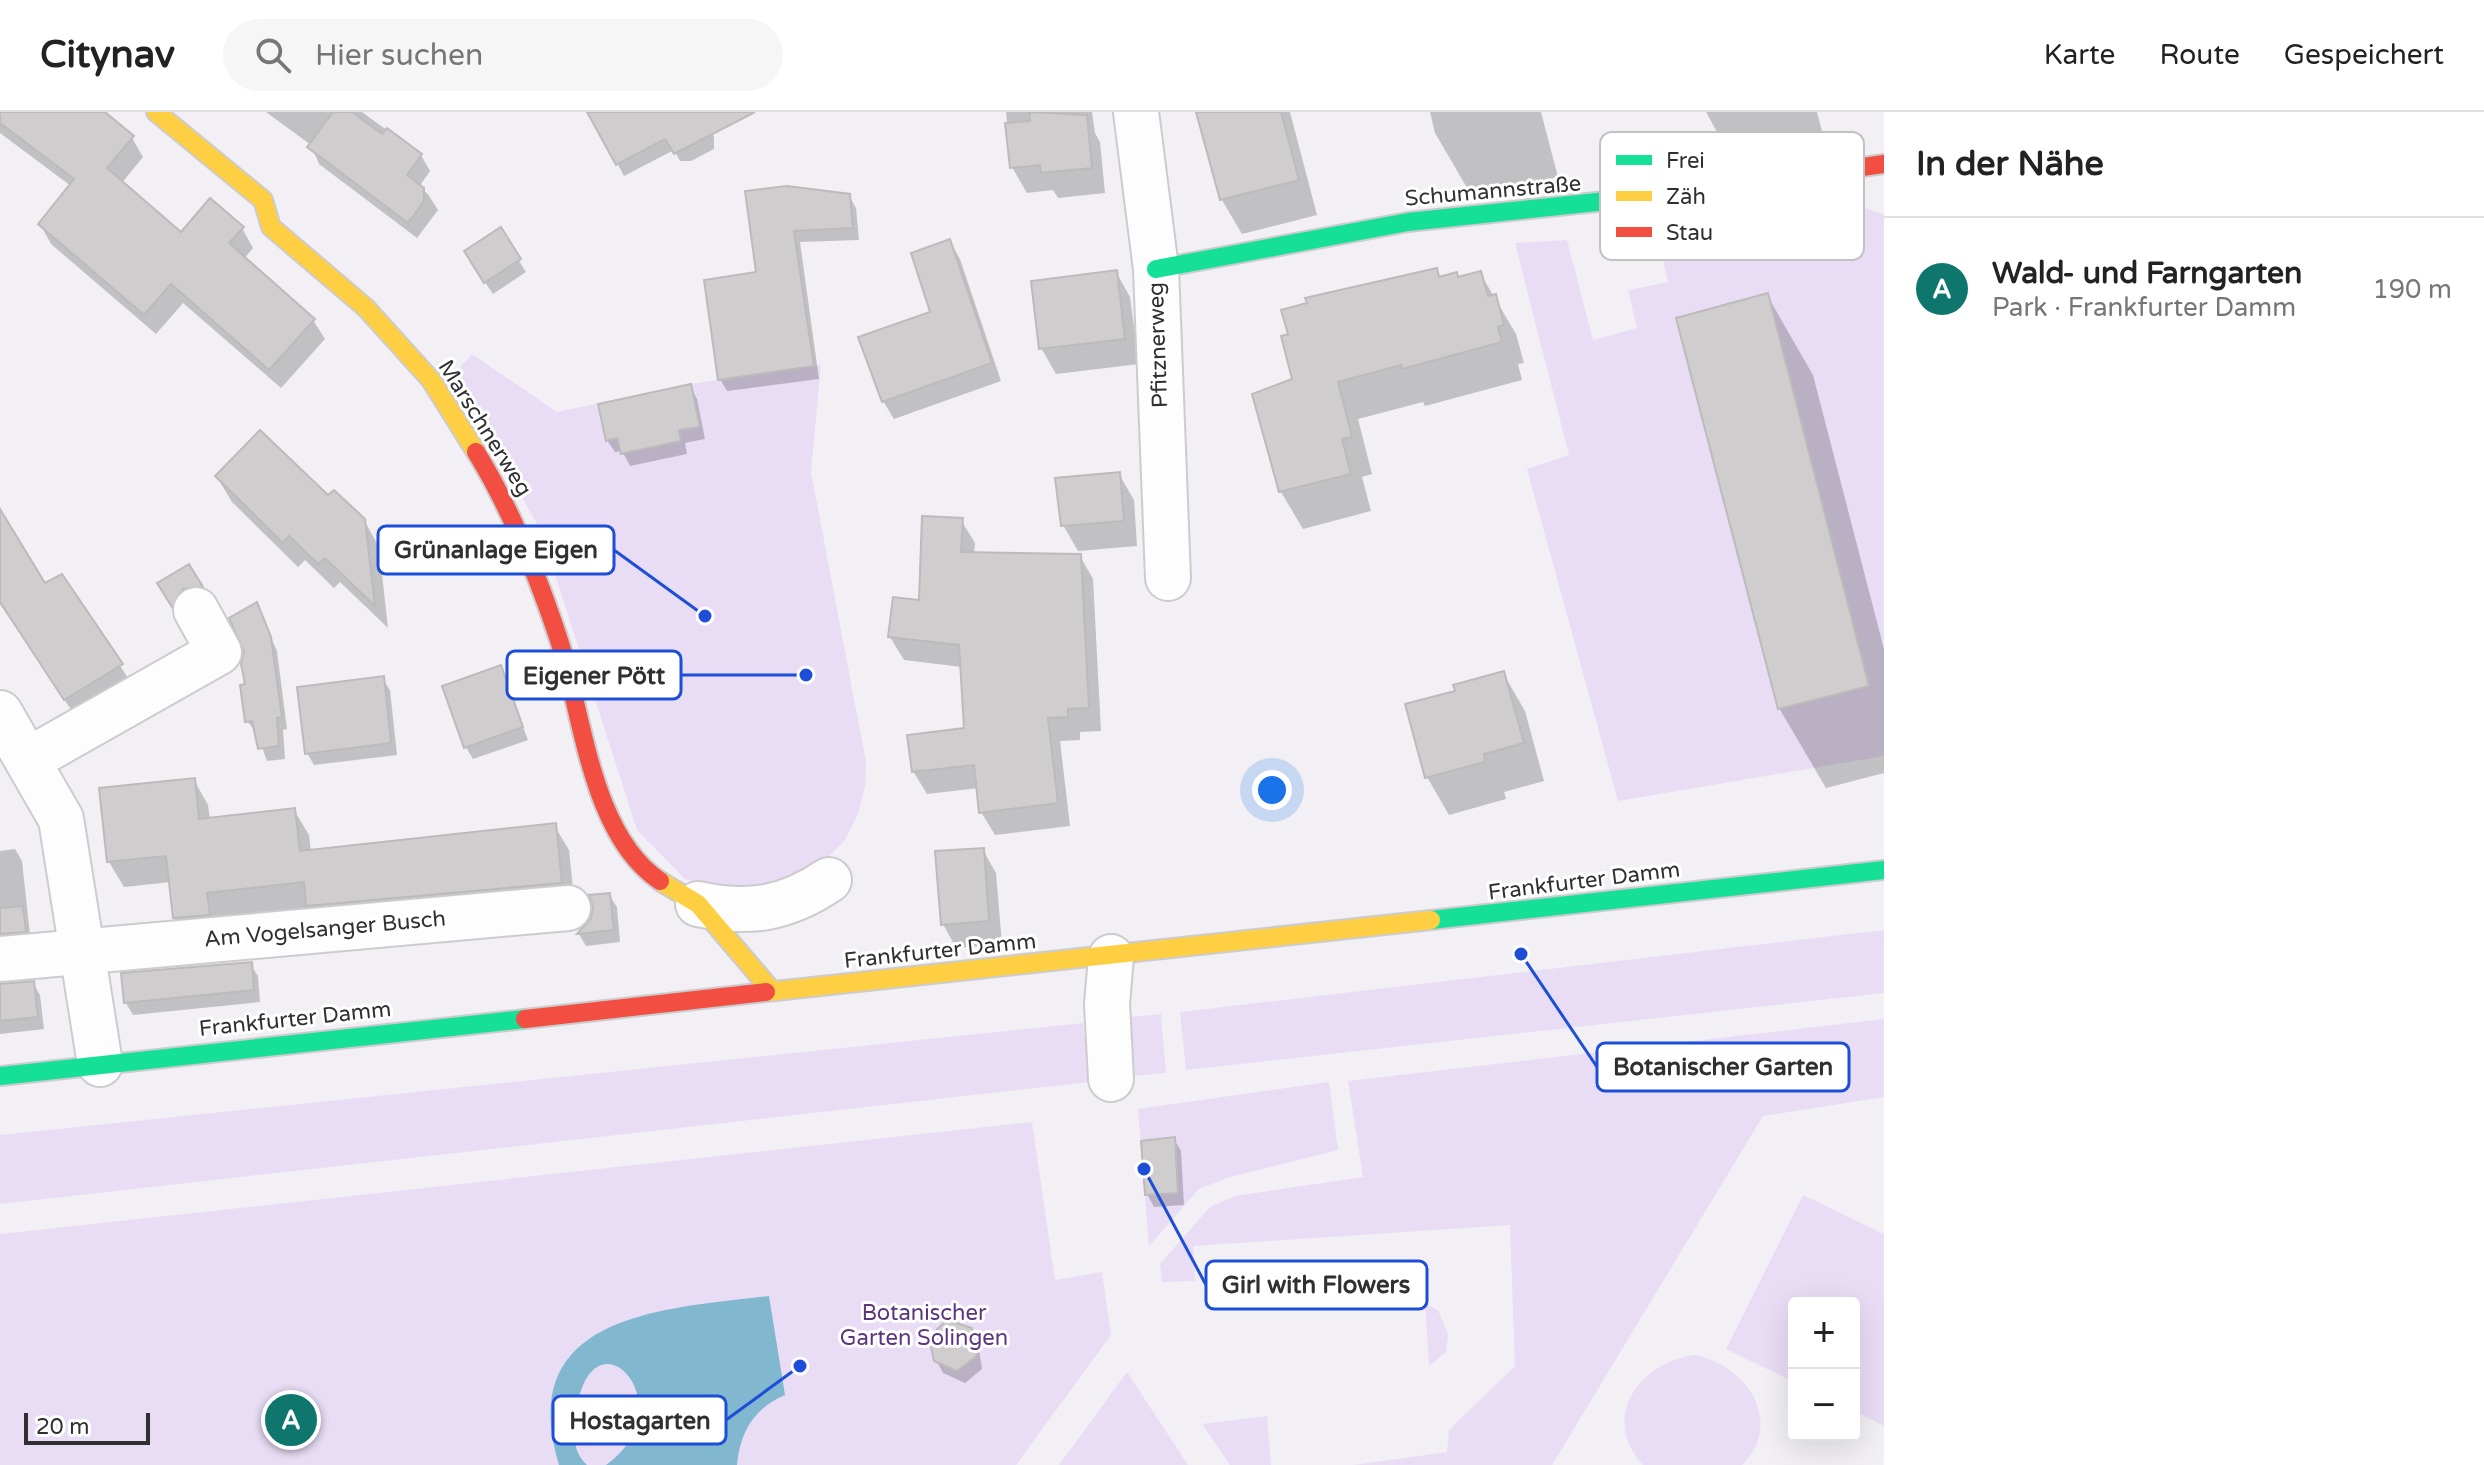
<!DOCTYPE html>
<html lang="de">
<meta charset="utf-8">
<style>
:root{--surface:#fff;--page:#f6f6f6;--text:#222;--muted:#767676;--line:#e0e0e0;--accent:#0f766e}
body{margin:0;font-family:"Varela Round",sans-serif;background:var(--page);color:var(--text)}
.controls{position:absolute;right:24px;bottom:24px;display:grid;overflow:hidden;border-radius:8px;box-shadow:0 8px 32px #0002}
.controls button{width:72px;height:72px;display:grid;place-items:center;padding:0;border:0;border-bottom:2px solid var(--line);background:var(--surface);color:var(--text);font:40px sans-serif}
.scale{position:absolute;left:24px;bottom:20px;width:126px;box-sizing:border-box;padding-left:8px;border:4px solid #302f32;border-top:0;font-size:22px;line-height:28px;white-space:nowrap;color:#302f32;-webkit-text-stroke:6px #fff;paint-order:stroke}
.you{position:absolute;left:1272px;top:678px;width:28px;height:28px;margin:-20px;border:6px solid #fff;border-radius:50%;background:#1a73e8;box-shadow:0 0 0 12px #1a73e833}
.badge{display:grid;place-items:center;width:52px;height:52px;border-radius:50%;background:var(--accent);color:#fff;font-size:26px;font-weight:700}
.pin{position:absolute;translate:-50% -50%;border:4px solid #fff;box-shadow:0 2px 8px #0006}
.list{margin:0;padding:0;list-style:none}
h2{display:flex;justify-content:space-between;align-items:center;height:104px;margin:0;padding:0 32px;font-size:34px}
h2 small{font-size:26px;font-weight:400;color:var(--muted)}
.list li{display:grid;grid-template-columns:52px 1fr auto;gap:24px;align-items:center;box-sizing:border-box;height:144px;padding:0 32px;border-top:2px solid var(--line)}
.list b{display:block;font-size:30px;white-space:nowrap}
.list p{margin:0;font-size:26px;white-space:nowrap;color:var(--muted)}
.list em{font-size:26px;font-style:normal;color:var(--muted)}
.icon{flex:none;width:44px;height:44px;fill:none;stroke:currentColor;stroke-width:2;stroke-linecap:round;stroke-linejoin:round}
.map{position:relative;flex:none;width:1884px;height:1353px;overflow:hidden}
header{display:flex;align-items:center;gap:48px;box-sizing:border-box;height:112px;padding:0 40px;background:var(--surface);border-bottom:2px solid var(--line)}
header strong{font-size:38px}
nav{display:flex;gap:44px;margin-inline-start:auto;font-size:28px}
.search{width:560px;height:72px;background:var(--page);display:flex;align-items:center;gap:20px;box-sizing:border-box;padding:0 28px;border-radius:44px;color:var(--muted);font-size:30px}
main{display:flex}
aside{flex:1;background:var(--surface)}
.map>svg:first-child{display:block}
</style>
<header>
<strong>Citynav</strong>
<div class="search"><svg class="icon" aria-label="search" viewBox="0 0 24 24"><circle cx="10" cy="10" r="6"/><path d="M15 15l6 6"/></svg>Hier suchen</div>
<nav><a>Karte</a><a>Route</a><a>Gespeichert</a></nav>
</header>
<main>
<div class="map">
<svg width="1884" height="1353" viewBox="0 0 1884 1353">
<rect width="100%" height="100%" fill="#f2f0f4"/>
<!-- green -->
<path fill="#e9ddf6" d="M 1854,93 L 1884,102 L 1884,644 L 1618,689 L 1527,357 L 1569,343 L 1515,131 L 1567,128 L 1593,228 L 1637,216 L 1628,178 L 1668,170 L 1658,127 Z
M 472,242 L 557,300 L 691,272 L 821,253 L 811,360 L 866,650 L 865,675 L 858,702 L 845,728 L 815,759 L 794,771 L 733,781 L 685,767 L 637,718 L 541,419 L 453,263 Z
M 1884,818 L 1884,881 L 1186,958 L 1180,900 Z
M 1161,902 L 1166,961 L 1135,964 L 1130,905 Z
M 1884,907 L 1884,985 L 1763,1004 L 1552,1353 L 1354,1353 L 1447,1340 L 1449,1318 L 1515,1254 L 1510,1113 L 1193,1134 L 1195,1169 L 1162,1170 L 1160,1152 L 1210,1095 L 1235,1084 L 1363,1065 L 1348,969 Z
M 1083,911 L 1090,970 L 0,1092 L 0,1023 Z
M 1329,970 L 1338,1038 L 1230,1065 L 1199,1077 L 1149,1134 L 1138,997 Z
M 1032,1010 L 1055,1168 L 1102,1160 L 1111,1223 L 1016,1353 L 0,1353 L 0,1122 Z
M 1803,1083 L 1884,1122 L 1884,1314 L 1854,1299 L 1854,1191 L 1794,1191 L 1794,1270 L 1726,1237 Z
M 1425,1192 L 1438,1198 L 1448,1222 L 1446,1240 L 1429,1254 Z
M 1695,1243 C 1747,1253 1785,1311 1742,1353 L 1643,1353 C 1599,1306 1640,1249 1695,1243 Z
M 1127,1260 L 1188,1353 L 1059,1353 Z
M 1267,1304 L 1271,1353 L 1230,1353 L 1202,1312 Z"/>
<!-- water -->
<path fill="#81b7cf" d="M 769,1184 L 785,1283 C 754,1296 740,1320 737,1353 L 606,1353 C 689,1294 591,1190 576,1301 C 573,1319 572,1340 587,1353 L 559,1353 C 513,1201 665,1197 769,1184 Z"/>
<!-- shadow -->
<path fill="#0003" d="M 0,0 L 102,0 L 132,26 L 143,45 L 121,72 L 181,122 L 242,116 L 253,136 L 244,147 L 313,208 L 325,227 L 281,276 L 183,191 L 156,222 L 51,132 L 40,112 L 71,74 L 0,21 Z
M 266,0 L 362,0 L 421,43 L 430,59 L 419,75 L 428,82 L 438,98 L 417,126 L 319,52 L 311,33 Z
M 590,0 L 701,0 L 714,25 L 714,37 L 691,49 L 680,49 L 674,38 L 624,64 Z
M 1006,0 L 1092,0 L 1095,21 L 1100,30 L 1105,81 L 1058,86 L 1053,78 L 1027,81 L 1012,55 Z
M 1198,0 L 1290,0 L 1317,103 L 1242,122 L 1222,88 Z
M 1430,0 L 1541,0 L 1558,65 L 1473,86 L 1435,21 Z
M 1706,0 L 1817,0 L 1830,50 L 1745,71 Z
M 748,81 L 849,84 L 856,96 L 859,128 L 800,130 L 819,267 L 727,279 L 720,267 L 758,162 Z
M 500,118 L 526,160 L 493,182 L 473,152 Z
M 950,130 L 960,147 L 1001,269 L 894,307 L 883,289 L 933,201 Z
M 1436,158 L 1441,167 L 1458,167 L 1480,161 L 1516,222 L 1524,251 L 1518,252 L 1522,268 L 1425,294 L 1423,290 L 1358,307 L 1372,362 L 1362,365 L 1371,399 L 1303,417 L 1281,380 L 1255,284 L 1295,269 Z
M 1116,160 L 1130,185 L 1139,252 L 1056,262 L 1041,236 Z
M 1767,183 L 1813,263 L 1884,537 L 1884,661 L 1826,676 L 1779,596 Z
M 690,275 L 697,287 L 705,327 L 685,331 L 687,342 L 630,354 L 622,339 L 615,340 L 607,328 Z
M 1119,362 L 1134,388 L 1137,434 L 1078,439 L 1063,413 Z
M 217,365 L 364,408 L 379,435 L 388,516 L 340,470 L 334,476 L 305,448 L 298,455 L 232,390 Z
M 0,401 L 44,474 L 61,464 L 128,566 L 72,599 L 0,492 Z
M 961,408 L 975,431 L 974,442 L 1080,444 L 1093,467 L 1101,619 L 1080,620 L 1080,628 L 1060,629 L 1070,714 L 995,723 L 981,700 L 979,676 L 927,682 L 913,659 L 966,617 L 962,555 L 904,548 L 890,525 L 920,490 Z
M 188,455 L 207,487 L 180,505 L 160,472 Z
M 256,492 L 277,539 L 287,617 L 283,618 L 285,647 L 267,649 L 257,621 L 247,609 L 247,574 Z
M 500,556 L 528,628 L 473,647 L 466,635 Z
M 1503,561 L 1525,599 L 1544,669 L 1504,680 L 1506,687 L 1449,703 L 1427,665 L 1457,580 Z
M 382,566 L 390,578 L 397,643 L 314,653 L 307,641 Z
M 194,668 L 208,693 L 210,707 L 294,698 L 309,723 L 311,740 L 554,713 L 569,738 L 575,796 L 323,819 L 309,796 L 221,806 L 189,831 L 174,806 L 171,770 L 124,775 L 109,750 Z
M 15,737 L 22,749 L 31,832 L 0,837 L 0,739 Z
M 983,738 L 996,761 L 1002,832 L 956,836 L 943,812 Z
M 609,783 L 617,795 L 620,830 L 586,834 L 579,822 Z
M 250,852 L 258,864 L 260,890 L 133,903 L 126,891 Z
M 33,871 L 40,883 L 44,917 L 0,922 L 0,872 Z
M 1174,1027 L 1181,1039 L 1184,1093 L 1154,1095 L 1147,1082 Z
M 970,1218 L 978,1231 L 982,1257 L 965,1271 L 943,1261 L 936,1248 Z"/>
<!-- building -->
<path fill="#cfcdce" stroke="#bcbabb" stroke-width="2" d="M 0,0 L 105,0 L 134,24 L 107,56 L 181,120 L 210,86 L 244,115 L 229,131 L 315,207 L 269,258 L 171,172 L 144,203 L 38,112 L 74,67 L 0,11 Z
M 333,0 L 352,0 L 382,22 L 387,16 L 422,42 L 407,63 L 424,76 L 424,89 L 408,111 L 307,35 Z
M 587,0 L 755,0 L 674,42 L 665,27 L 616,53 Z
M 1029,0 L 1087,3 L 1092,56 L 1041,61 L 1040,53 L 1010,56 L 1005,11 L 1030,9 Z
M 1196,0 L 1281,0 L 1299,68 L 1220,88 Z
M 787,74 L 850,82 L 853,116 L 794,119 L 814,254 L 718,268 L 704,168 L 756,160 L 745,79 Z
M 501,115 L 521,147 L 484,171 L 464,139 Z
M 950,127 L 992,251 L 882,290 L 858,225 L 930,200 L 911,141 Z
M 1437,156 L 1439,165 L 1457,160 L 1458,165 L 1481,159 L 1488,184 L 1496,182 L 1504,213 L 1498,215 L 1502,230 L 1402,257 L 1401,253 L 1338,270 L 1352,325 L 1342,327 L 1351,362 L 1279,380 L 1252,282 L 1292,267 L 1281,224 L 1288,222 L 1281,198 L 1307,191 L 1305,186 Z
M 1117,158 L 1125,227 L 1039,237 L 1031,169 Z
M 1768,181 L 1869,574 L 1778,597 L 1676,206 Z
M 691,272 L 700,315 L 679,318 L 681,329 L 621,342 L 617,326 L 606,329 L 598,292 Z
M 260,318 L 328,383 L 334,378 L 365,407 L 375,494 L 325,446 L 318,452 L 289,424 L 283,431 L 215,364 Z
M 1120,360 L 1124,409 L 1061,414 L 1055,366 Z
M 0,397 L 45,471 L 62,462 L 123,552 L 64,588 L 0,490 Z
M 922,404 L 963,406 L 961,440 L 1081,442 L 1089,596 L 1068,597 L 1068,605 L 1048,606 L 1058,691 L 979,701 L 974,653 L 912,660 L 907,623 L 964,616 L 959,533 L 888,525 L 893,485 L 919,488 Z
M 189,452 L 203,475 L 183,477 L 172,495 L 157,471 Z
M 257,490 L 271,525 L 282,605 L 277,606 L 279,634 L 258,637 L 252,609 L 245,610 L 240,573 L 245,572 L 241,552 L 244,540 L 229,506 Z
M 501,553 L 523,615 L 464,636 L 442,574 Z
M 1504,559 L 1524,631 L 1484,642 L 1485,650 L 1425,666 L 1405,592 L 1455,579 L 1453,573 Z
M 384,564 L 391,631 L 305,642 L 297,575 Z
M 195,666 L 199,707 L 295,696 L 300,739 L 556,711 L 562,771 L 306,794 L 304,770 L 207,781 L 210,803 L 173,806 L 166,744 L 107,750 L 99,676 Z
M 984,736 L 989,809 L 941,813 L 935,739 Z
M 610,781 L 614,818 L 577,822 L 591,806 L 593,795 L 589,783 Z
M 23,794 L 26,820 L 0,822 L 0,796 Z
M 252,850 L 254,878 L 124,891 L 121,861 Z
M 34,869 L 38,905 L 0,909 L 0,872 Z
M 1175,1025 L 1178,1081 L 1145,1083 L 1141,1029 Z
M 947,1208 L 972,1216 L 977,1244 L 957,1259 L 934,1249 L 929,1225 Z"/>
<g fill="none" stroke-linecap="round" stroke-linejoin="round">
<defs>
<path id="street" d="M 1136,0 L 1156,157 L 1168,466
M 0,601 L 61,707 L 100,952
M 30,647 L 219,540 L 196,498
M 698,792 C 749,803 786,797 829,768
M 0,847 L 568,796
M 1111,967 L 1107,892 L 1111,845"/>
<path id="fast" d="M 1156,157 L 1408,110 L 1681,81
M 1431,808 L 1884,758
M 0,964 L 525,907"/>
<path id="slow" d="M 156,0 L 263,88 L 271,115 L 366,196 L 431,268 L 476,340
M 660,769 L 698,792 L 772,879
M 766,880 L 1431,808"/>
<path id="jam" d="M 1681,81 L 1884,52
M 476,340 C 511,397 537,462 558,525 C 583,601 590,722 660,769
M 525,907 L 766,880"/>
</defs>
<!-- street casing -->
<use href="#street" stroke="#cccbce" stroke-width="48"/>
<!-- fast casing -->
<use href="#fast" stroke="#cccbce" stroke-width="22"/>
<!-- slow casing -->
<use href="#slow" stroke="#cccbce" stroke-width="22"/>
<!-- jam casing -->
<use href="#jam" stroke="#cccbce" stroke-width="22"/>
<!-- street -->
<use href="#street" stroke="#fdfdfd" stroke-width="44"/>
<!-- fast -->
<use href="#fast" stroke="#16e098" stroke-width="18"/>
<!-- slow -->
<use href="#slow" stroke="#ffcf43" stroke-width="18"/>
<!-- jam -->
<use href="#jam" stroke="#f24e42" stroke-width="18"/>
</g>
<g text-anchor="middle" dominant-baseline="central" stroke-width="6" stroke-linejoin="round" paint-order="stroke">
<!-- street labels -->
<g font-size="22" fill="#302f32" stroke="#fff">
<text transform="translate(1493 79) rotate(-5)">Schumannstraße</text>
<text transform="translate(1158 233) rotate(-92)">Pfitznerweg</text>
<text transform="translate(485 316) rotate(58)">Marschnerweg</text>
<text transform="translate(1584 769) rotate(-7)">Frankfurter Damm</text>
<text transform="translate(325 817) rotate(-5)">Am Vogelsanger Busch</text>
<text transform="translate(940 839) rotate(-6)">Frankfurter Damm</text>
<text transform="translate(295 907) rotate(-6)">Frankfurter Damm</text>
</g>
<!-- park labels -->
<g font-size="22" fill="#5b357d" stroke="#fff">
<text x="924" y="1201">Botanischer<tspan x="924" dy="25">Garten Solingen</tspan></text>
</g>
</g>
<!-- legend -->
<rect x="1600" y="20" width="264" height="128" rx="12" fill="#fff" stroke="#c1c1c2" stroke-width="2"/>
<rect x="1616" y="43" width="36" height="10" fill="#16e098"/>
<rect x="1616" y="79" width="36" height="10" fill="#ffcf43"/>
<rect x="1616" y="115" width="36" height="10" fill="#f24e42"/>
<g font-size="22" fill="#302f32">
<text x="1666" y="56">Frei</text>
<text x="1666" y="92">Zäh</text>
<text x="1666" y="128">Stau</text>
</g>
<!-- callouts -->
<path fill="none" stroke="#1d4ed8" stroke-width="3" d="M705 504L614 438M806 563L681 563M1521 842L1597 955M1144 1057L1206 1173M800 1254L726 1308"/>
<g fill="#1d4ed8" stroke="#fff" stroke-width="3">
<circle cx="705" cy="504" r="8"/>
<circle cx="806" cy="563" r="8"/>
<circle cx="1521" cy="842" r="8"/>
<circle cx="1144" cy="1057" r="8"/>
<circle cx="800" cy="1254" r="8"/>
</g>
<g fill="#fff" stroke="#1d4ed8" stroke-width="3">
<rect x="378" y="414" width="236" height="48" rx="8"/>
<rect x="507" y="539" width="174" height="48" rx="8"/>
<rect x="1597" y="931" width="252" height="48" rx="8"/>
<rect x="1206" y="1149" width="221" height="48" rx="8"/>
<rect x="553" y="1284" width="173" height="48" rx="8"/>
</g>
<g font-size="24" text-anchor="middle" font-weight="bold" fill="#302f32">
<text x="496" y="446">Grünanlage Eigen</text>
<text x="594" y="572">Eigener Pött</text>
<text x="1723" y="963">Botanischer Garten</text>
<text x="1316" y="1181">Girl with Flowers</text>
<text x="640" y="1317">Hostagarten</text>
</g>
</svg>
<div class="controls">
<button>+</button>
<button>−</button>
</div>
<div class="scale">20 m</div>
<div class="you"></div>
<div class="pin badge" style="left:291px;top:1308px">A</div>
</div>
<aside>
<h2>In der Nähe<small></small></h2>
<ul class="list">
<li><span class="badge">A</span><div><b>Wald- und Farngarten</b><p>Park · Frankfurter Damm</p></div><em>190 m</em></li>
</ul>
</aside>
</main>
